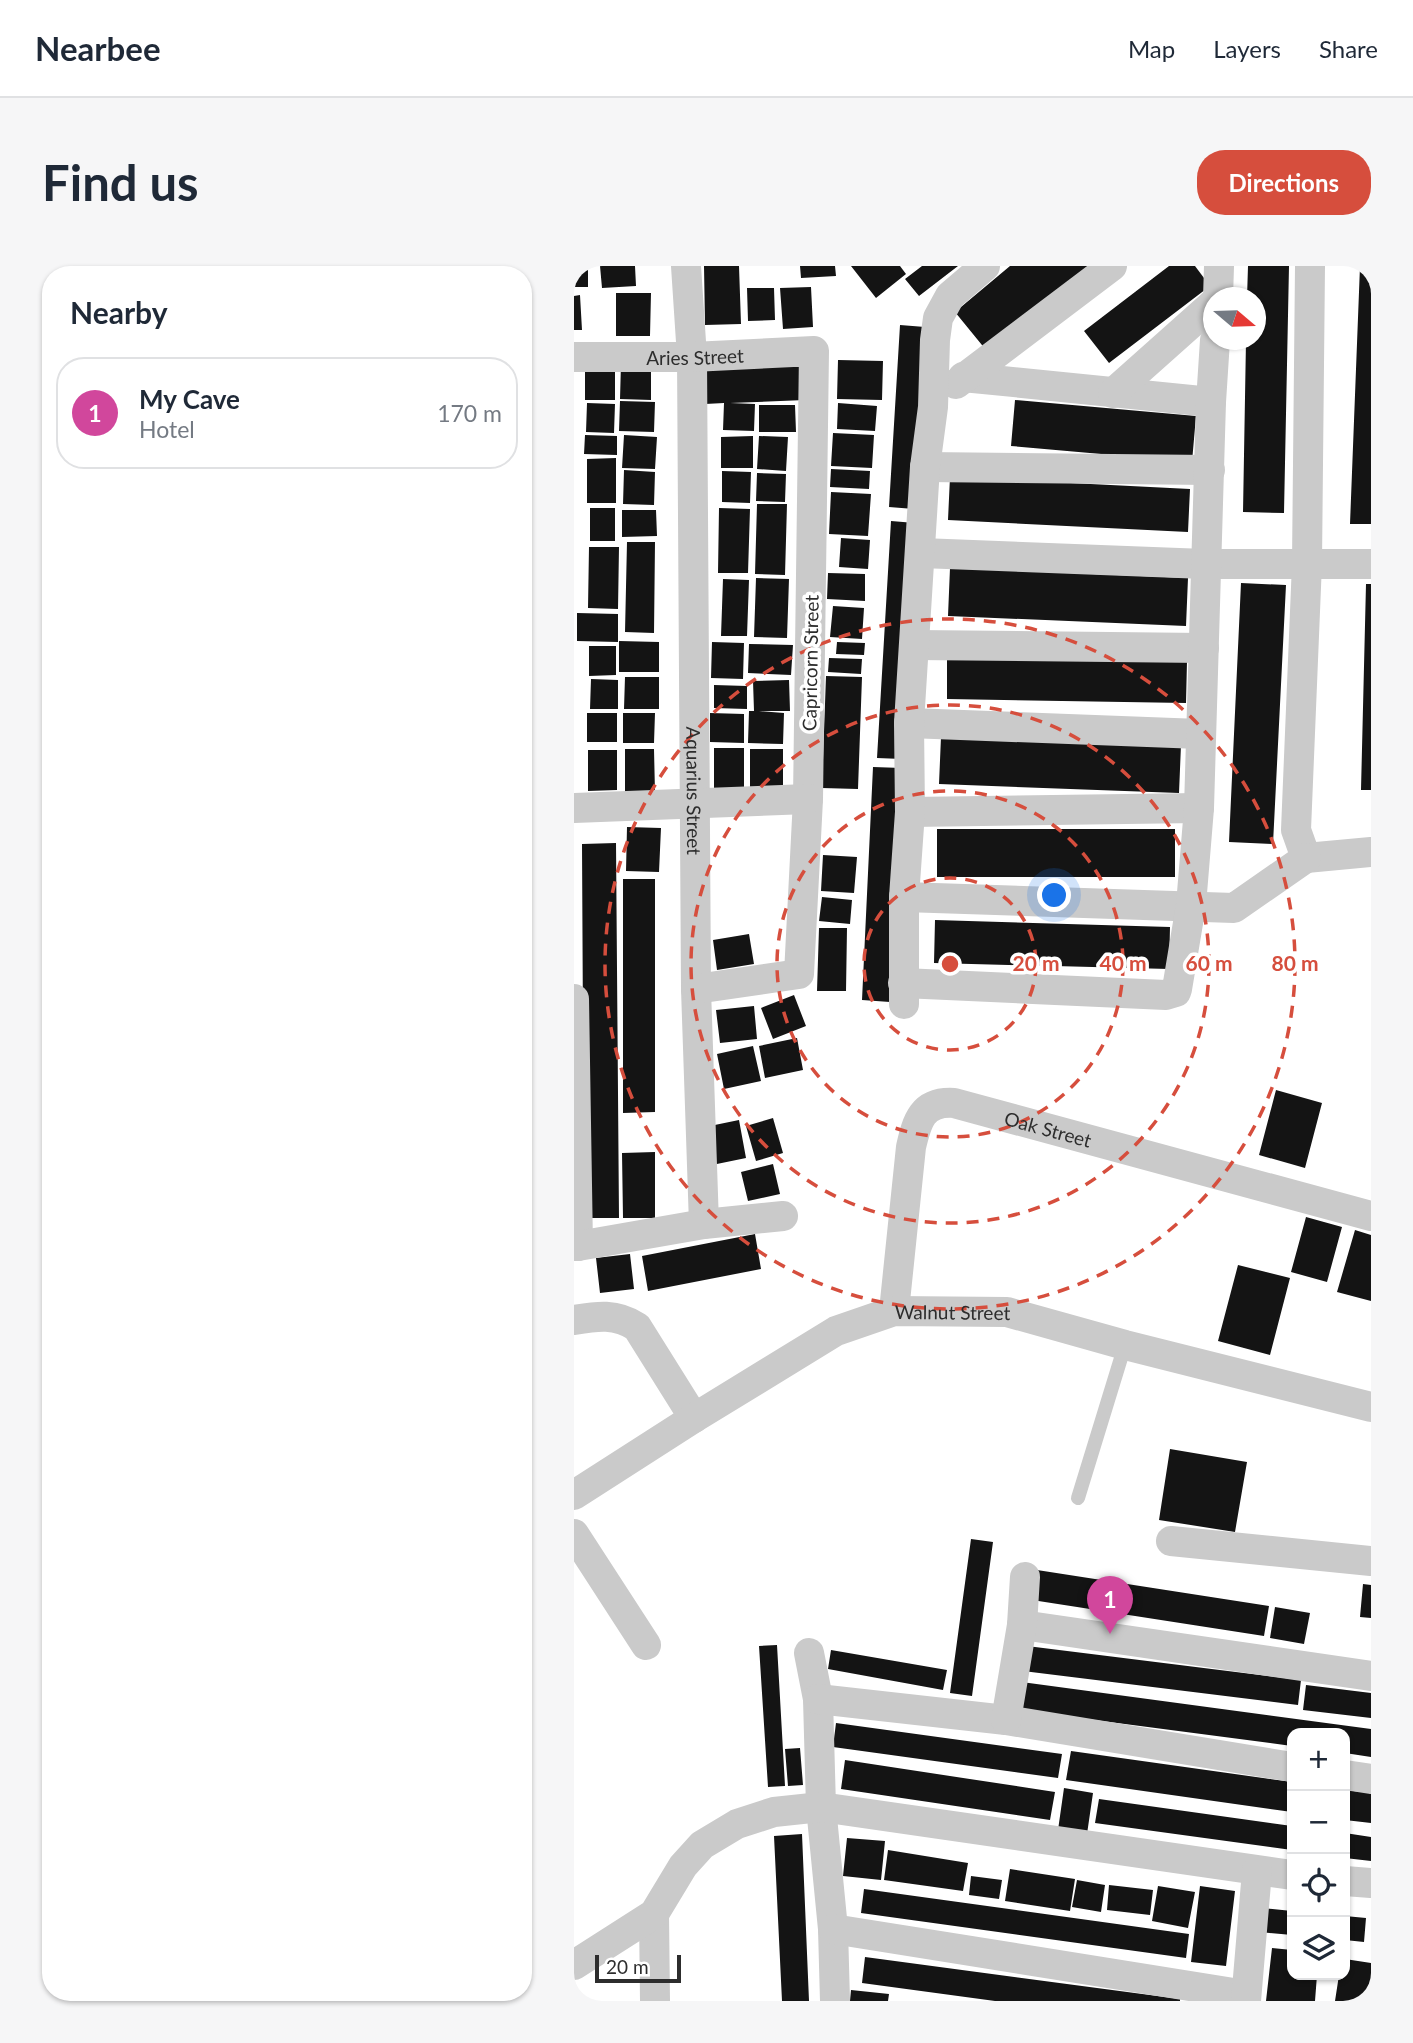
<!DOCTYPE html>
<meta charset="utf-8">
<style>
:root{--surface:#fff;--page:#f6f6f7;--text:#1f2937;--muted:#747a83;--line:#e0e1e3;--accent:#d64e3d}
body{margin:0;font-family:Lato,sans-serif;background:var(--page);color:var(--text)}
.controls{position:absolute;right:21px;bottom:21px;display:grid;overflow:hidden;border-radius:14px;box-shadow:0 2px 5px #0004}
.controls button{width:63px;height:63px;display:grid;place-items:center;padding:0;border:0;border-bottom:2px solid var(--line);background:var(--surface);color:var(--text);font:35px sans-serif}
.compass{position:absolute;left:629px;top:21px;width:63px;height:63px;border-radius:50%;background:var(--surface);box-shadow:0 2px 5px #0004;rotate:109deg}
.scale{position:absolute;left:21px;bottom:18px;width:86px;box-sizing:border-box;padding-left:7px;border:4px solid #2d2d2d;border-top:0;font-size:19px;line-height:24px;white-space:nowrap;color:#2d2d2d;-webkit-text-stroke:5px #fff;paint-order:stroke}
.you{position:absolute;left:481px;top:630px;width:24px;height:24px;margin:-18px;border:5px solid #fff;border-radius:50%;background:#1a73e8;box-shadow:0 0 0 10px #1a73e833}
.badge{display:grid;place-items:center;width:46px;height:46px;border-radius:50%;background:var(--accent);color:#fff;font-size:23px;font-weight:700}
.pin{position:absolute;translate:-50% -58px;filter:drop-shadow(0 2px 4px #0008)}
.pin::after{content:'';position:absolute;top:37px;width:24px;height:21px;background:inherit;clip-path:polygon(0 0,100% 0,50% 100%)}
.list{margin:0;padding:0;list-style:none}
h2{display:flex;justify-content:space-between;align-items:center;height:91px;margin:0;padding:0 28px;font-size:30px}
h2 small{font-size:23px;font-weight:400;color:var(--muted)}
.list li{display:grid;grid-template-columns:46px 1fr auto;gap:21px;align-items:center;box-sizing:border-box;height:112px;margin:0 14px 14px;padding:0 14px;border:2px solid var(--line);border-radius:28px}
.list b{display:block;font-size:26px;white-space:nowrap}
.list p{margin:0;font-size:23px;white-space:nowrap;color:var(--muted)}
.list em{font-size:23px;font-style:normal;color:var(--muted)}
.icon{flex:none;width:38px;height:38px;fill:none;stroke:currentColor;stroke-width:2;stroke-linecap:round;stroke-linejoin:round}
.map{position:relative;flex:none;width:797px;height:1735px;overflow:hidden;border-radius:28px}
header{display:flex;align-items:center;gap:42px;box-sizing:border-box;height:98px;padding:0 35px;background:var(--surface);border-bottom:2px solid var(--line)}
header strong{font-size:33px}
nav{display:flex;gap:38px;margin-inline-start:auto;font-size:24px}
.intro{display:flex;align-items:center;justify-content:space-between;box-sizing:border-box;height:168px;padding:0 42px}
h1{margin:0;font-size:49px}
.button{padding:18px 32px;border-radius:28px;background:var(--accent);color:#fff;font-size:24px;font-weight:700}
main{display:flex;gap:42px;padding:0 42px}
aside{flex:1;background:var(--surface);border-radius:28px;box-shadow:0 2px 5px #0004}
.map>svg:first-child{display:block}
</style>
<header>
<strong>Nearbee</strong>
<nav><a>Map</a><a>Layers</a><a>Share</a></nav>
</header>
<div class="intro"><h1>Find us</h1><a class="button">Directions</a></div>
<main>
<aside>
<h2>Nearby<small></small></h2>
<ul class="list">
<li><span class="badge" style="background:#d1479c">1</span><div><b>My Cave</b><p>Hotel</p></div><em>170 m</em></li>
</ul>
</aside>
<div class="map">
<svg width="797" height="1735" viewBox="0 0 797 1735">
<rect width="100%" height="100%" fill="#fff"/>
<!-- building -->
<path fill="#141414" d="M 0,0 L 14,0 L 14,21 L 0,21 Z
M 26,0 L 61,0 L 62,20 L 28,22 Z
M 130,0 L 165,0 L 167,58 L 131,59 Z
M 226,0 L 261,0 L 262,10 L 227,12 Z
M 277,0 L 326,0 L 332,8 L 302,32 Z
M 348,0 L 384,0 L 345,30 L 331,13 Z
M 436,0 L 514,0 L 412,84 L 381,46 Z
M 595,0 L 621,0 L 636,20 L 535,97 L 510,65 Z
M 674,0 L 715,0 L 710,247 L 669,246 L 672,74 L 682,74 L 682,32 L 673,32 Z
M 786,0 L 797,0 L 797,258 L 776,258 Z
M 237,21 L 239,61 L 209,63 L 206,22 Z
M 173,22 L 200,22 L 201,54 L 174,55 Z
M 42,27 L 77,27 L 76,70 L 42,70 Z
M 6,29 L 8,64 L 0,64 L 0,30 Z
M 326,59 L 351,61 L 340,243 L 315,241 Z
M 229,93 L 231,134 L 156,137 L 181,138 L 180,165 L 149,164 L 150,137 L 131,138 L 129,97 Z
M 264,94 L 309,95 L 308,134 L 263,133 Z
M 47,97 L 77,97 L 77,134 L 46,133 Z
M 11,100 L 41,101 L 41,134 L 11,134 Z
M 441,134 L 622,150 L 618,196 L 437,180 Z
M 46,135 L 81,136 L 80,166 L 45,165 Z
M 13,137 L 41,138 L 40,167 L 12,166 Z
M 264,137 L 303,140 L 301,165 L 263,163 Z
M 185,139 L 221,139 L 222,166 L 185,166 Z
M 259,167 L 300,169 L 298,202 L 257,200 Z
M 11,169 L 43,170 L 43,189 L 10,188 Z
M 50,169 L 83,171 L 81,203 L 48,202 Z
M 179,170 L 179,202 L 147,202 L 147,171 Z
M 185,170 L 214,171 L 212,205 L 183,203 Z
M 42,192 L 42,237 L 13,237 L 13,193 Z
M 257,203 L 296,205 L 295,223 L 256,221 Z
M 50,204 L 81,206 L 80,239 L 49,238 Z
M 148,205 L 177,206 L 176,237 L 148,236 Z
M 183,207 L 212,208 L 211,236 L 182,235 Z
M 376,211 L 616,223 L 614,266 L 374,254 Z
M 257,226 L 297,228 L 294,270 L 255,268 Z
M 183,238 L 213,238 L 211,309 L 181,308 Z
M 16,242 L 41,242 L 41,275 L 16,275 Z
M 145,242 L 176,243 L 174,307 L 144,307 Z
M 48,244 L 82,244 L 83,270 L 48,271 Z
M 317,255 L 341,257 L 328,493 L 303,492 Z
M 267,272 L 296,274 L 294,303 L 265,301 Z
M 53,276 L 81,276 L 80,367 L 51,366 Z
M 15,281 L 45,281 L 44,343 L 14,342 Z
M 376,302 L 614,312 L 612,360 L 374,350 Z
M 254,307 L 291,308 L 291,335 L 253,333 Z
M 182,312 L 215,313 L 213,372 L 180,371 Z
M 149,313 L 175,314 L 173,370 L 147,370 Z
M 667,317 L 712,319 L 699,578 L 655,576 Z
M 792,318 L 797,318 L 797,524 L 787,524 Z
M 259,340 L 290,342 L 288,373 L 256,371 Z
M 3,347 L 44,348 L 44,376 L 3,375 Z
M 45,375 L 85,376 L 85,406 L 45,406 Z
M 138,376 L 170,377 L 169,413 L 137,412 Z
M 263,376 L 291,377 L 290,389 L 262,388 Z
M 175,378 L 219,379 L 217,409 L 174,407 Z
M 15,380 L 42,380 L 42,409 L 15,410 Z
M 255,392 L 288,393 L 287,408 L 254,406 Z
M 373,392 L 613,395 L 612,437 L 373,433 Z
M 252,410 L 288,411 L 284,523 L 248,522 Z
M 51,411 L 85,411 L 85,443 L 50,443 Z
M 17,413 L 44,414 L 44,443 L 16,443 Z
M 215,414 L 216,445 L 185,445 L 210,447 L 209,478 L 174,477 L 175,445 L 180,445 L 179,415 Z
M 140,419 L 173,420 L 173,443 L 140,442 Z
M 13,447 L 43,447 L 43,476 L 13,476 Z
M 49,447 L 81,447 L 80,477 L 49,477 Z
M 136,447 L 170,448 L 170,477 L 136,476 Z
M 367,471 L 607,479 L 605,527 L 365,518 Z
M 140,482 L 170,482 L 170,522 L 140,522 Z
M 51,483 L 80,483 L 81,527 L 51,527 Z
M 176,483 L 209,483 L 209,524 L 176,523 Z
M 14,484 L 43,484 L 43,524 L 14,525 Z
M 299,501 L 328,502 L 316,736 L 288,734 Z
M 53,561 L 87,562 L 85,606 L 52,605 Z
M 363,563 L 601,563 L 601,611 L 363,611 Z
M 42,577 L 45,952 L 10,952 L 8,578 Z
M 249,589 L 283,591 L 280,627 L 247,625 Z
M 49,613 L 81,613 L 81,846 L 49,847 Z
M 248,631 L 278,634 L 276,658 L 245,655 Z
M 361,654 L 596,661 L 595,703 L 360,697 Z
M 245,662 L 273,662 L 272,725 L 243,725 Z
M 175,668 L 180,698 L 143,704 L 139,674 Z
M 220,729 L 232,760 L 199,773 L 187,742 Z
M 180,740 L 183,773 L 146,777 L 142,744 Z
M 223,772 L 229,804 L 191,812 L 185,780 Z
M 179,780 L 187,815 L 150,823 L 143,788 Z
M 702,824 L 748,837 L 731,902 L 685,889 Z
M 199,852 L 209,887 L 182,895 L 172,860 Z
M 165,854 L 172,892 L 138,899 L 131,861 Z
M 81,886 L 81,952 L 49,952 L 48,887 Z
M 199,898 L 206,928 L 174,935 L 167,906 Z
M 732,951 L 768,961 L 753,1016 L 717,1006 Z
M 781,964 L 797,969 L 797,1035 L 763,1026 Z
M 181,968 L 187,1003 L 74,1025 L 68,990 Z
M 56,988 L 60,1023 L 26,1027 L 22,992 Z
M 664,999 L 716,1012 L 696,1089 L 644,1075 Z
M 596,1183 L 673,1196 L 661,1266 L 585,1254 Z
M 397,1273 L 419,1276 L 398,1430 L 376,1427 Z
M 463,1304 L 695,1340 L 690,1370 L 458,1334 Z
M 789,1318 L 797,1319 L 797,1352 L 786,1351 Z
M 701,1341 L 736,1347 L 730,1378 L 696,1372 Z
M 203,1379 L 211,1520 L 194,1521 L 185,1380 Z
M 453,1380 L 727,1414 L 724,1439 L 449,1405 Z
M 257,1384 L 373,1404 L 369,1424 L 254,1403 Z
M 441,1415 L 797,1463 L 797,1491 L 771,1487 L 771,1467 L 718,1467 L 718,1480 L 437,1443 Z
M 732,1419 L 797,1427 L 797,1452 L 729,1444 Z
M 262,1457 L 488,1488 L 484,1512 L 259,1481 Z
M 226,1482 L 229,1519 L 214,1520 L 211,1483 Z
M 497,1485 L 718,1516 L 718,1546 L 492,1514 Z
M 271,1494 L 481,1526 L 476,1554 L 267,1523 Z
M 490,1522 L 519,1527 L 513,1568 L 484,1564 Z
M 771,1524 L 797,1527 L 797,1557 L 771,1554 Z
M 525,1533 L 718,1560 L 718,1584 L 521,1557 Z
M 771,1567 L 797,1571 L 797,1595 L 771,1592 Z
M 228,1568 L 235,1735 L 208,1735 L 200,1570 Z
M 273,1572 L 311,1575 L 307,1614 L 269,1610 Z
M 314,1584 L 394,1597 L 389,1625 L 310,1614 Z
M 436,1603 L 501,1613 L 496,1645 L 431,1635 Z
M 397,1610 L 428,1614 L 425,1633 L 395,1629 Z
M 503,1614 L 531,1619 L 527,1646 L 498,1641 Z
M 535,1619 L 579,1624 L 576,1649 L 533,1644 Z
M 584,1620 L 621,1626 L 614,1662 L 578,1655 Z
M 626,1620 L 661,1625 L 652,1700 L 617,1696 Z
M 290,1623 L 615,1668 L 612,1692 L 287,1647 Z
M 689,1642 L 718,1645 L 718,1669 L 686,1666 Z
M 771,1650 L 792,1652 L 790,1676 L 771,1674 Z
M 698,1682 L 718,1684 L 718,1709 L 743,1709 L 741,1735 L 692,1735 Z
M 291,1691 L 606,1733 L 606,1735 L 421,1735 L 288,1717 Z
M 771,1693 L 797,1697 L 797,1735 L 761,1735 L 765,1709 L 771,1709 Z
M 277,1724 L 315,1728 L 314,1735 L 276,1735 Z"/>
<g fill="none" stroke-linecap="round" stroke-linejoin="round">
<!-- lane -->
<path stroke="#cacaca" stroke-width="14" d="M 504,1232 L 551,1079"/>
<!-- street -->
<g stroke="#cacaca" stroke-width="30">
<path id="s1" d="M 112,0 L 118,91 L 122,723 L 130,958"/>
<path d="M 736,0 L 733,297 L 722,564 L 732,592 L 797,586"/>
<path d="M 644,32 L 645,0"/>
<path id="s2" d="M 0,91 L 118,91 L 240,85 L 234,533 L 225,708 L 122,723"/>
<path d="M 389,111 L 637,136"/>
<path d="M 382,118 L 538,0"/>
<path d="M 539,127 L 640,37"/>
<path d="M 351,201 L 636,204"/>
<path d="M 347,287 L 631,298 L 797,298"/>
<path d="M 341,379 L 630,382"/>
<path d="M 335,457 L 626,468"/>
<path d="M 0,542 L 234,533"/>
<path d="M 336,546 L 625,542"/>
<path d="M 330,631 L 660,642 L 732,592"/>
<path d="M 329,717 L 592,729 L 602,726 L 603,723 L 617,639 L 625,542 L 637,136 L 641,74"/>
<path d="M 0,733 L 4,980 L 0,980"/>
<path d="M 330,738 L 330,631 L 336,546 L 335,457 L 351,201 L 359,141 L 361,74 L 364,52 L 376,30 L 411,0"/>
<path d="M 4,980 L 130,958 L 209,950"/>
<path id="s3" d="M 320,1045 L 337,881 C 343,855 348,835 380,837 L 797,950"/>
<path d="M 0,1054 C 23,1050 42,1047 63,1061 L 120,1152"/>
<path id="s4" d="M 0,1229 L 120,1152 L 262,1065 L 320,1045 L 433,1046 L 551,1079 L 797,1141"/>
<path d="M 0,1268 L 72,1379"/>
<path d="M 597,1275 L 797,1295"/>
<path d="M 448,1359 L 797,1410"/>
<path d="M 235,1387 L 244,1433 L 247,1541 L 259,1663 L 261,1735"/>
<path d="M 244,1433 L 432,1454 L 718,1501"/>
<path d="M 432,1454 L 448,1359 L 451,1311"/>
<path d="M 771,1509 L 797,1513"/>
<path d="M 771,1615 L 797,1617"/>
<path d="M 80,1648 L 81,1735"/>
<path d="M 259,1663 L 672,1729"/>
<path d="M 0,1699 L 80,1648 L 109,1600 L 128,1579 L 163,1558 L 200,1546 L 247,1541 L 718,1609"/>
<path d="M 672,1735 L 683,1605"/>
</g>
</g>
<!-- distance rings -->
<g fill="none" stroke="#d64e3d" stroke-width="3.5" stroke-dasharray="12 9">
<circle cx="376" cy="698" r="86"/>
<circle cx="376" cy="698" r="173"/>
<circle cx="376" cy="698" r="259"/>
<circle cx="376" cy="698" r="345"/>
</g>
<g text-anchor="middle" dominant-baseline="central" stroke-width="7" stroke-linejoin="round" paint-order="stroke">
<!-- street labels -->
<g font-size="19" fill="#2d2d2d" stroke="#fff">
<text stroke="none"><textPath href="#s2" startOffset="121">Aries Street</textPath></text>
<text transform="translate(236 397) rotate(-89)">Capricorn Street</text>
<text stroke="none"><textPath href="#s1" startOffset="525">Aquarius Street</textPath></text>
<text stroke="none"><textPath href="#s3" startOffset="332">Oak Street</textPath></text>
<text stroke="none"><textPath href="#s4" startOffset="429">Walnut Street</textPath></text>
</g>
</g>
<circle cx="376" cy="698" r="10" fill="#d64e3d" stroke="#fff" stroke-width="3.5"/>
<g font-size="21" text-anchor="middle" font-weight="bold" fill="#d64e3d" stroke="#fff" stroke-width="7" stroke-linejoin="round" paint-order="stroke">
<text x="462" y="705">20 m</text>
<text x="549" y="705">40 m</text>
<text x="635" y="705">60 m</text>
<text x="721" y="705">80 m</text>
</g>
</svg>
<div class="controls">
<button>+</button>
<button>−</button>
<button><svg class="icon" aria-label="locate" viewBox="0 0 24 24"><circle cx="12" cy="12" r="6"/><path d="M12 2v4M12 18v4M2 12h4M18 12h4"/></svg></button>
<button><svg class="icon" aria-label="layers" viewBox="0 0 24 24"><path d="M12 4l9 5-9 5-9-5zM3 14l9 5 9-5"/></svg></button>
</div>
<svg class="compass" viewBox="-18 -18 36 36"><path d="M0-13l5 13h-10z" fill="#e53935"/><path d="M0 13l5-13h-10z" fill="#747a83"/></svg>
<div class="scale">20 m</div>
<div class="you"></div>
<div class="pin badge" style="left:536px;top:1368px;background:#d1479c">1</div>
</div>
</main>
